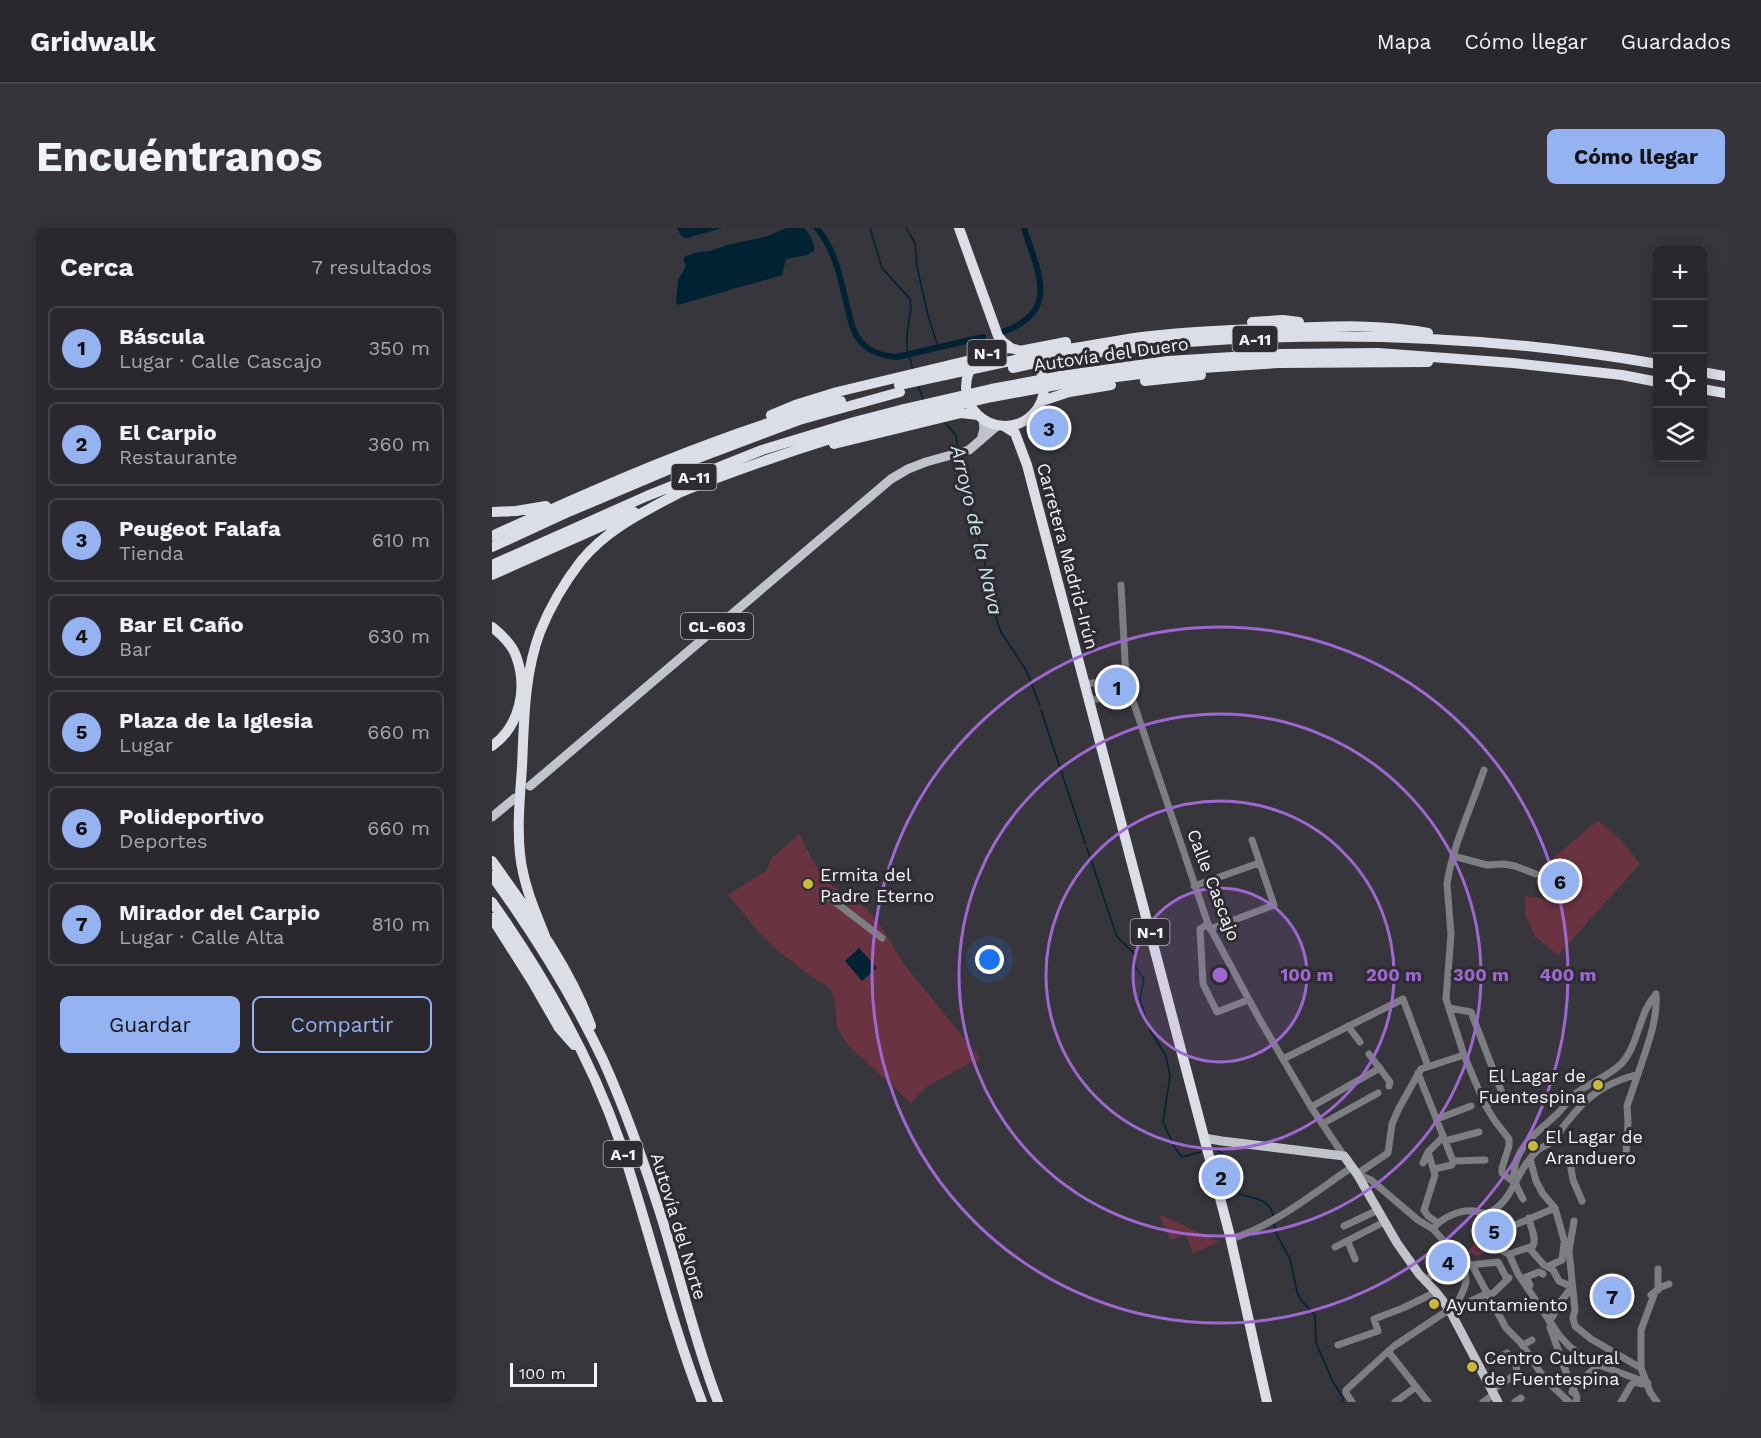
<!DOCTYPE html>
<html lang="es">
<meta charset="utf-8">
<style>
:root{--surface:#2a282e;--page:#36343a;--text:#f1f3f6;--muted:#a5a6aa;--line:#46444a;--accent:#95b2f1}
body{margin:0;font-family:"Work Sans",sans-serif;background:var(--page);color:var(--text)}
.controls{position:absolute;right:18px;top:18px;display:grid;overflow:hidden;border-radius:9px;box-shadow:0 3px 15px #0003}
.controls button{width:54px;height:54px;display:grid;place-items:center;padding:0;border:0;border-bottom:2px solid var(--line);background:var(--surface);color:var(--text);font:30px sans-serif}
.scale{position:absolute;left:18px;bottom:15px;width:87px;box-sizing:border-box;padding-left:6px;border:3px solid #f4f3f7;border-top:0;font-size:16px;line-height:21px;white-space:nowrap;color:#f4f3f7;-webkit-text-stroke:4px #2e2c32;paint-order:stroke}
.you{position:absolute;left:498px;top:732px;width:21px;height:21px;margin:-15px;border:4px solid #fff;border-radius:50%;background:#1a73e8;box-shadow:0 0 0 9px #1a73e833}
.badge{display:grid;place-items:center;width:39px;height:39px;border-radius:50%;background:var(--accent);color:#111;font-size:20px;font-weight:700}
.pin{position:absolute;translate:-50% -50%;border:3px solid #fff;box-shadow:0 2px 6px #0006}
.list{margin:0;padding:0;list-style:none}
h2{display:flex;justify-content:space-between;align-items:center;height:78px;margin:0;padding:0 24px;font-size:26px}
h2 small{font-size:20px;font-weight:400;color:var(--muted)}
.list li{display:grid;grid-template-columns:39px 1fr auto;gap:18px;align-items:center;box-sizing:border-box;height:84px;margin:0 12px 12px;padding:0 12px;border:2px solid var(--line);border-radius:9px}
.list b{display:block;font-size:22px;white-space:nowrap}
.list p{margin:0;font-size:20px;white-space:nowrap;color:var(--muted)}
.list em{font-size:20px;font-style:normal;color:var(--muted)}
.actions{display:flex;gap:12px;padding:18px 24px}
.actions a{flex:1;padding:14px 0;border:2px solid var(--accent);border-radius:9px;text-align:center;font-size:21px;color:var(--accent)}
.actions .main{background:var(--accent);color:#111}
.icon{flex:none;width:33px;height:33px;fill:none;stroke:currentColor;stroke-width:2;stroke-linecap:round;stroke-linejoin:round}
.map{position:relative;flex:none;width:1233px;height:1174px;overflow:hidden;border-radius:9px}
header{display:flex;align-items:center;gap:36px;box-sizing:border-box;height:84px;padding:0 30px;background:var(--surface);border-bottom:2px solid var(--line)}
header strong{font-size:28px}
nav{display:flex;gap:33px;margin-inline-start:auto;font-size:21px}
.intro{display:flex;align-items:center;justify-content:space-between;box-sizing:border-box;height:144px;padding:0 36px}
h1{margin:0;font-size:42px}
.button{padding:15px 27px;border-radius:9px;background:var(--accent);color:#111;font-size:21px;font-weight:700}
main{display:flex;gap:36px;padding:0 36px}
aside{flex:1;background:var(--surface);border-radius:9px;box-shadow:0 3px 15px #0003}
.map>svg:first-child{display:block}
</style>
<header>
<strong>Gridwalk</strong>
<nav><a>Mapa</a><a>Cómo llegar</a><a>Guardados</a></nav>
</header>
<div class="intro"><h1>Encuéntranos</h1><a class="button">Cómo llegar</a></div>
<main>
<aside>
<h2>Cerca<small>7 resultados</small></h2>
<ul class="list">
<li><span class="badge">1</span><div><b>Báscula</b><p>Lugar · Calle Cascajo</p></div><em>350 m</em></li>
<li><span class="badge">2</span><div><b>El Carpio</b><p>Restaurante</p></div><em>360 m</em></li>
<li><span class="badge">3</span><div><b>Peugeot Falafa</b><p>Tienda</p></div><em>610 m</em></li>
<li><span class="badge">4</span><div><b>Bar El Caño</b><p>Bar</p></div><em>630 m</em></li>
<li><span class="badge">5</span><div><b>Plaza de la Iglesia</b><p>Lugar</p></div><em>660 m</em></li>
<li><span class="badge">6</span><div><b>Polideportivo</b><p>Deportes</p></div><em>660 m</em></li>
<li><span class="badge">7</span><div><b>Mirador del Carpio</b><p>Lugar · Calle Alta</p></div><em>810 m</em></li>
</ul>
<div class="actions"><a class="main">Guardar</a><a>Compartir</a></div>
</aside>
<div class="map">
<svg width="1233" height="1174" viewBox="0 0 1233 1174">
<rect width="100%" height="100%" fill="#38363d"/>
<!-- green -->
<path fill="#6a3342" d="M 1106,592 L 1130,613 L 1148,636 L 1066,727 L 1043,709 L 1033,687 L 1033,668 L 1079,674 L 1084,636 L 1059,632 Z
M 307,606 L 327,644 L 336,655 L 375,681 L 391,701 L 411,735 L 488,830 L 434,859 L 419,875 L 356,817 L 345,800 L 343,774 L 339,761 L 316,746 L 286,723 L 266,703 L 236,667 L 274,643 L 279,631 Z
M 667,986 L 727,1014 L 701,1025 L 694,1007 L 678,1012 Z
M 1003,1008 L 1007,1019 L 985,1028 L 977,1024 L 981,1017 Z"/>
<!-- water -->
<path fill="#023" d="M 185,0 L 230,0 L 195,10 L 190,9 Z
M 294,0 L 313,0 C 317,7 324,15 322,23 L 315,27 L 294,31 L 290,47 L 287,48 L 186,77 L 184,74 L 186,52 L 194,38 L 192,34 L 192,29 L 202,25 L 218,23 L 235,17 L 276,8 Z
M 367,720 L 385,740 L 370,753 L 353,733 Z"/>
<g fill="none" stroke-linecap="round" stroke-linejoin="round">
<!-- stream -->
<path stroke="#023" stroke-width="1.5" d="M 378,0 L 390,40 L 418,71 L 419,80 L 415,106 L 415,120 L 421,142
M 414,0 L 423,15 L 425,39 L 436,87 L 446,119
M 426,158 L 432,173
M 453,195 L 464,207 L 466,222
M 467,230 L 471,256 L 485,300 L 505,393 L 509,404 L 534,442 L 548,478
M 549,482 L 593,615
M 595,620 L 625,709 L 642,725 L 644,740 L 652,751 L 648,771 L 658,802 L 674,828 L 678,848 L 671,894 L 683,920 L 690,929 L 708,924
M 724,922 C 741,928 734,947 740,960 C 746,972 778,965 781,988
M 782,996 L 784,1005 L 798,1031 L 805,1064 L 809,1072 L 823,1087 L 824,1115 L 840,1152 L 851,1170 L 850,1174"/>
<!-- canal -->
<path stroke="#023" stroke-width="6" d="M 325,0 C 344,24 348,49 355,78 C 358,90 360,103 368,113 C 377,124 392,128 405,129 L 491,109
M 510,104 C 569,84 546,45 532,0"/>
<!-- minor -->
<path stroke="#7c7e81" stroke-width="7" d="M 629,357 L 634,451
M 593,456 L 634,451 L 639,467
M 597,472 L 639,467 L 716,696 L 768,792 L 819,879 L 852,928
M 992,542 C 980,577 960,620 955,656 L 959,706 L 954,771 L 972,827 L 993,877 L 1003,893 L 1017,911 L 1017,918 L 1010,940 L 1010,945 L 1023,955
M 961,628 L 995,637 L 1012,636 L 1023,638 L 1044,646
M 702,658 L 767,635
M 334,667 L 390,710
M 716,696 L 708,701 L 711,756 L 725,784 L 756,772
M 718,701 L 782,677 L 760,612
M 957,780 L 979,784 L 1012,870 L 993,877
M 856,798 L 868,814
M 877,826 L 898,854 L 897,858
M 791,831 L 911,771 L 936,838
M 926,845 L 961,933 L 993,932
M 819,879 L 888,840
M 945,891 L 979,878
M 830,896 L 886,865
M 953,913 L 987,904
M 936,924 L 943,947 L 932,982 L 936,988 L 946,995
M 1134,926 L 1136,894 L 1135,878 L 1146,846
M 1077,929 L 1081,952 L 1090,973
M 1038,931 L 1044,953 L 1051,966 L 1063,980 L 1072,1012 L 1077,1023 L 1083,1082 L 1081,1090 L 1083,1098 L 1099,1111 L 1149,1140 L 1158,1164 L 1165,1174
M 931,935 L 936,924 L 951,909
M 942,941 L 960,937 L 961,933
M 865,946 L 896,925 L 900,896 L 907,880 L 929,841 L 972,827
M 1031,971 C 1027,963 1021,954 1022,945 C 1023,919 1047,903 1064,887 C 1072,880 1077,870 1086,864 C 1099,854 1117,848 1129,836 C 1147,817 1146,786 1164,766
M 999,984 C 1005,996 1006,1010 1011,1023 L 1017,1026
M 852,998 L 886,982
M 941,1001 C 949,990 968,981 982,983 C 991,985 994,988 1003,981 C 1018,971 1024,950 1034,936 C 1038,931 1041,926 1046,922 C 1051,918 1057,917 1062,912 C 1067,907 1070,899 1075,894 C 1097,866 1112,856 1146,846 C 1154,821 1166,793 1164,766
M 1004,1005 L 1063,980
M 739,1011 C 783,997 822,965 860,939
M 856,1014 L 863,1031
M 843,1019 L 892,994
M 1037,1020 L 1052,1037 L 1061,1042 L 1067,1053 L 1080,1059
M 1077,1023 L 1082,993
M 1017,1026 L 1026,1046 L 1067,1107 L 1077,1118 L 1096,1133 L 1156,1155
M 1017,1026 L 1041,1018 C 1045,1009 1038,999 1037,990
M 978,1037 L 1006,1034 L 1015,1051
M 980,1037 L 1014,1100 L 1029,1115 L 1048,1144 L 1059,1157 L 1077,1174
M 1057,1038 L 1070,1032 L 1072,1016
M 933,1052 L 966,1030
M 1038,1057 L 1034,1049 L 1047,1044 L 1051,1046
M 1166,1062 L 1166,1041
M 1159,1067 L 1169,1059 L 1177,1056
M 997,1069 L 1017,1050
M 964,1077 L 975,1075 L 996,1065
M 1057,1093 L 1061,1088 L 1066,1077 L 1080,1059
M 1058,1099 L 1078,1155 L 1085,1169 L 1084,1174
M 846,1117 L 886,1103 L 882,1091 L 911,1080 L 944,1064
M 1031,1117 L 1040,1112
M 899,1127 L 936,1174
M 1002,1132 L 1015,1125
M 1149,1140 L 1149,1102 L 1162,1067
M 1000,1162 L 1023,1147 L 1025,1143 L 1024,1138
M 1080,1164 L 1083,1158 L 1106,1137
M 860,1174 L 854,1165 L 854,1162 L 902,1118 L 964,1077 C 968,1070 973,1061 974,1053 C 974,1048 972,1044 973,1038 L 962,1024 L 941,1001 L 926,992 L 879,952 L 865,946
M 903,1174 L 924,1159
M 991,1174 L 1002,1166
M 1023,1174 L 1029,1170
M 1129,1174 L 1139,1157 L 1143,1154 L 1151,1156"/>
<!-- major -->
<path stroke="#c0c3c9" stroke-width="9" d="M 489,212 L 492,201 L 491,191
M 38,558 L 399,251 L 416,241 L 434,234 L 477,222 L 506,197
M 0,589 L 23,570
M 712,910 L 730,913 L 852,928 L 865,946 L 905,1015 L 927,1046 L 944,1064 L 957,1081 L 1006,1174"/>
<!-- highway -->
<path stroke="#dbdee6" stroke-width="10" d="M 467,0 L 506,108 L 511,114 L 519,120
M 760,94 L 791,92 L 807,94
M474 159a39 39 0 1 1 78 0a39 39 0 1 1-78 0Z
M 528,123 L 574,114
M 565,123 C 591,119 616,114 642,110 C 694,103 746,101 798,100 C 844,98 890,96 936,105
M 565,130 C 608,125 652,118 696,114 C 854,102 1009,109 1166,136
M 1210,144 L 1233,148
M 569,148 L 676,133 L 790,126 L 886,125 L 1021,135 L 1130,147 L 1166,154
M 653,153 L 709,147
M 570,156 L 679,142 L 786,135 L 936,134
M 1210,161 L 1233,165
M 550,173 L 577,164 L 619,157
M 279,187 L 303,177 L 345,164 L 487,130
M 512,198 L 523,205 L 535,237 L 738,1008 L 775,1174
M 342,216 L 469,185 L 486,187
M 179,268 C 255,237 334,211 413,189
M 0,284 L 24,283 L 54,278
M 0,308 C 114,256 228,206 349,173
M 0,319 L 74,285 L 190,236 L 307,192 L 408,164
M 0,337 L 155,268 L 270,222 L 362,194 L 412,181
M 0,347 L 142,284
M 0,399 C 10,407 20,416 24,428 C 36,460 28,498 0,518
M 0,633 C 37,685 77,737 99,798
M 0,648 C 42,706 80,767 111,832 C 134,883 153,937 170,991 C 189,1052 203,1114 226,1174
M 0,674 C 52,748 98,828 128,914 C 157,1000 177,1089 210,1174
M 0,690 L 40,753 L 67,800 L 82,817
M 53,708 C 42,681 31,655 28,626 C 25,597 28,568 30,539 C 32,495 32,446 48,404 C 58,379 72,355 89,333 C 114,302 151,284 185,266"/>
<!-- highway-bridge -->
<path stroke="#dbdee6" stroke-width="10" d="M 521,140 L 565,130
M 407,157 L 565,123
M 412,181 L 499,161 L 569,148
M 413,189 L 500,169 L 570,156"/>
</g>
<!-- distance rings -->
<circle cx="728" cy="747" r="87" fill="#9f68d0" fill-opacity=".12"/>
<g fill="none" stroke="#9f68d0" stroke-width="3">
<circle cx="728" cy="747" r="87"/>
<circle cx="728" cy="747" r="174"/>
<circle cx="728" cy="747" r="261"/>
<circle cx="728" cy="747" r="348"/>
</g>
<!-- markers -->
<g fill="#cbba39" stroke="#2e2c32" stroke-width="2">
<circle cx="316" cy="656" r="6"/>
<circle cx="1106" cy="857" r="6"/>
<circle cx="1041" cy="918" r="6"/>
<circle cx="942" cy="1076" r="6"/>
<circle cx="980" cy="1139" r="6"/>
</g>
<g text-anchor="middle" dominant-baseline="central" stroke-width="6" stroke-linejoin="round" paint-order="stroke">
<!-- shield labels -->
<g fill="#2e2c32" stroke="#b9b7bc" stroke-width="1.5">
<rect x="740.5" y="98" width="45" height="26" rx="4.5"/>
<rect x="475.5" y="112" width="39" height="26" rx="4.5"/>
<rect x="179.5" y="236" width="45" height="26" rx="4.5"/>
<rect x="189" y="385" width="72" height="26" rx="4.5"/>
<rect x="638.5" y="691" width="39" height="26" rx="4.5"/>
<rect x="111.5" y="913" width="39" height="26" rx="4.5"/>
</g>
<g font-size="16" font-weight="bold" fill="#f4f3f7">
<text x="763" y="111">A-11</text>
<text x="495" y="125">N-1</text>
<text x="202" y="249">A-11</text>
<text x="225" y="398">CL-603</text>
<text x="658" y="704">N-1</text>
<text x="131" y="926">A-1</text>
</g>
<!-- street labels -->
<g font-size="18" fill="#f4f3f7" stroke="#2e2c32">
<text transform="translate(619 126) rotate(-8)">Autovía del Duero</text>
<text transform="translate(576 328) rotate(75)">Carretera Madrid-Irún</text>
<text transform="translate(722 657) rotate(69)">Calle Cascajo</text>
<text transform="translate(187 998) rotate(73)">Autovía del Norte</text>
</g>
<!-- poi labels -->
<g font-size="18" fill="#f4f3f7" stroke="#2e2c32" text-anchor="start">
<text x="328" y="646">Ermita del<tspan x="328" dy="21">Padre Eterno</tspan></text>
<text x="1094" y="847" text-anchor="end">El Lagar de<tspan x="1094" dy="21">Fuentespina</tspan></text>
<text x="1053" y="908">El Lagar de<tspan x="1053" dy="21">Aranduero</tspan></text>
<text x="954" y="1076">Ayuntamiento</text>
<text x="992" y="1129">Centro Cultural<tspan x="992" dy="21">de Fuentespina</tspan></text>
</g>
<!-- water labels -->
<g font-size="20" font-style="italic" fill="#cae2f0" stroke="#2e2c32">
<text transform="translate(485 302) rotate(77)">Arroyo de la Nava</text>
</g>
</g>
<circle cx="728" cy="747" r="9" fill="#9f68d0" stroke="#2e2c32" stroke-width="3"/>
<g font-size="18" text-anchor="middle" font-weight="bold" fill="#9f68d0" stroke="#2e2c32" stroke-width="6" stroke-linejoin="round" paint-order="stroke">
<text x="815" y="753">100 m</text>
<text x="902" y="753">200 m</text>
<text x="989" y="753">300 m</text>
<text x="1076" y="753">400 m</text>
</g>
</svg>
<div class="controls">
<button>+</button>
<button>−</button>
<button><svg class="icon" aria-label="locate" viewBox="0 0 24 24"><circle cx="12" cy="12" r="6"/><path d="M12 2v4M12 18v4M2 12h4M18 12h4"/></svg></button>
<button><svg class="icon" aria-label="layers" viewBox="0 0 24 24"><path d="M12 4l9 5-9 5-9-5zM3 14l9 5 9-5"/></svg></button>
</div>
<div class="scale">100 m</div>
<div class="you"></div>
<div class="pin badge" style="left:625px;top:459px">1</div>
<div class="pin badge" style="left:729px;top:949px">2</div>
<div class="pin badge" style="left:557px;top:200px">3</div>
<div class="pin badge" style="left:956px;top:1034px">4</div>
<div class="pin badge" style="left:1002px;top:1003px">5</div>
<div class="pin badge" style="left:1068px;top:653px">6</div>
<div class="pin badge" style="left:1120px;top:1068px">7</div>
</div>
</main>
